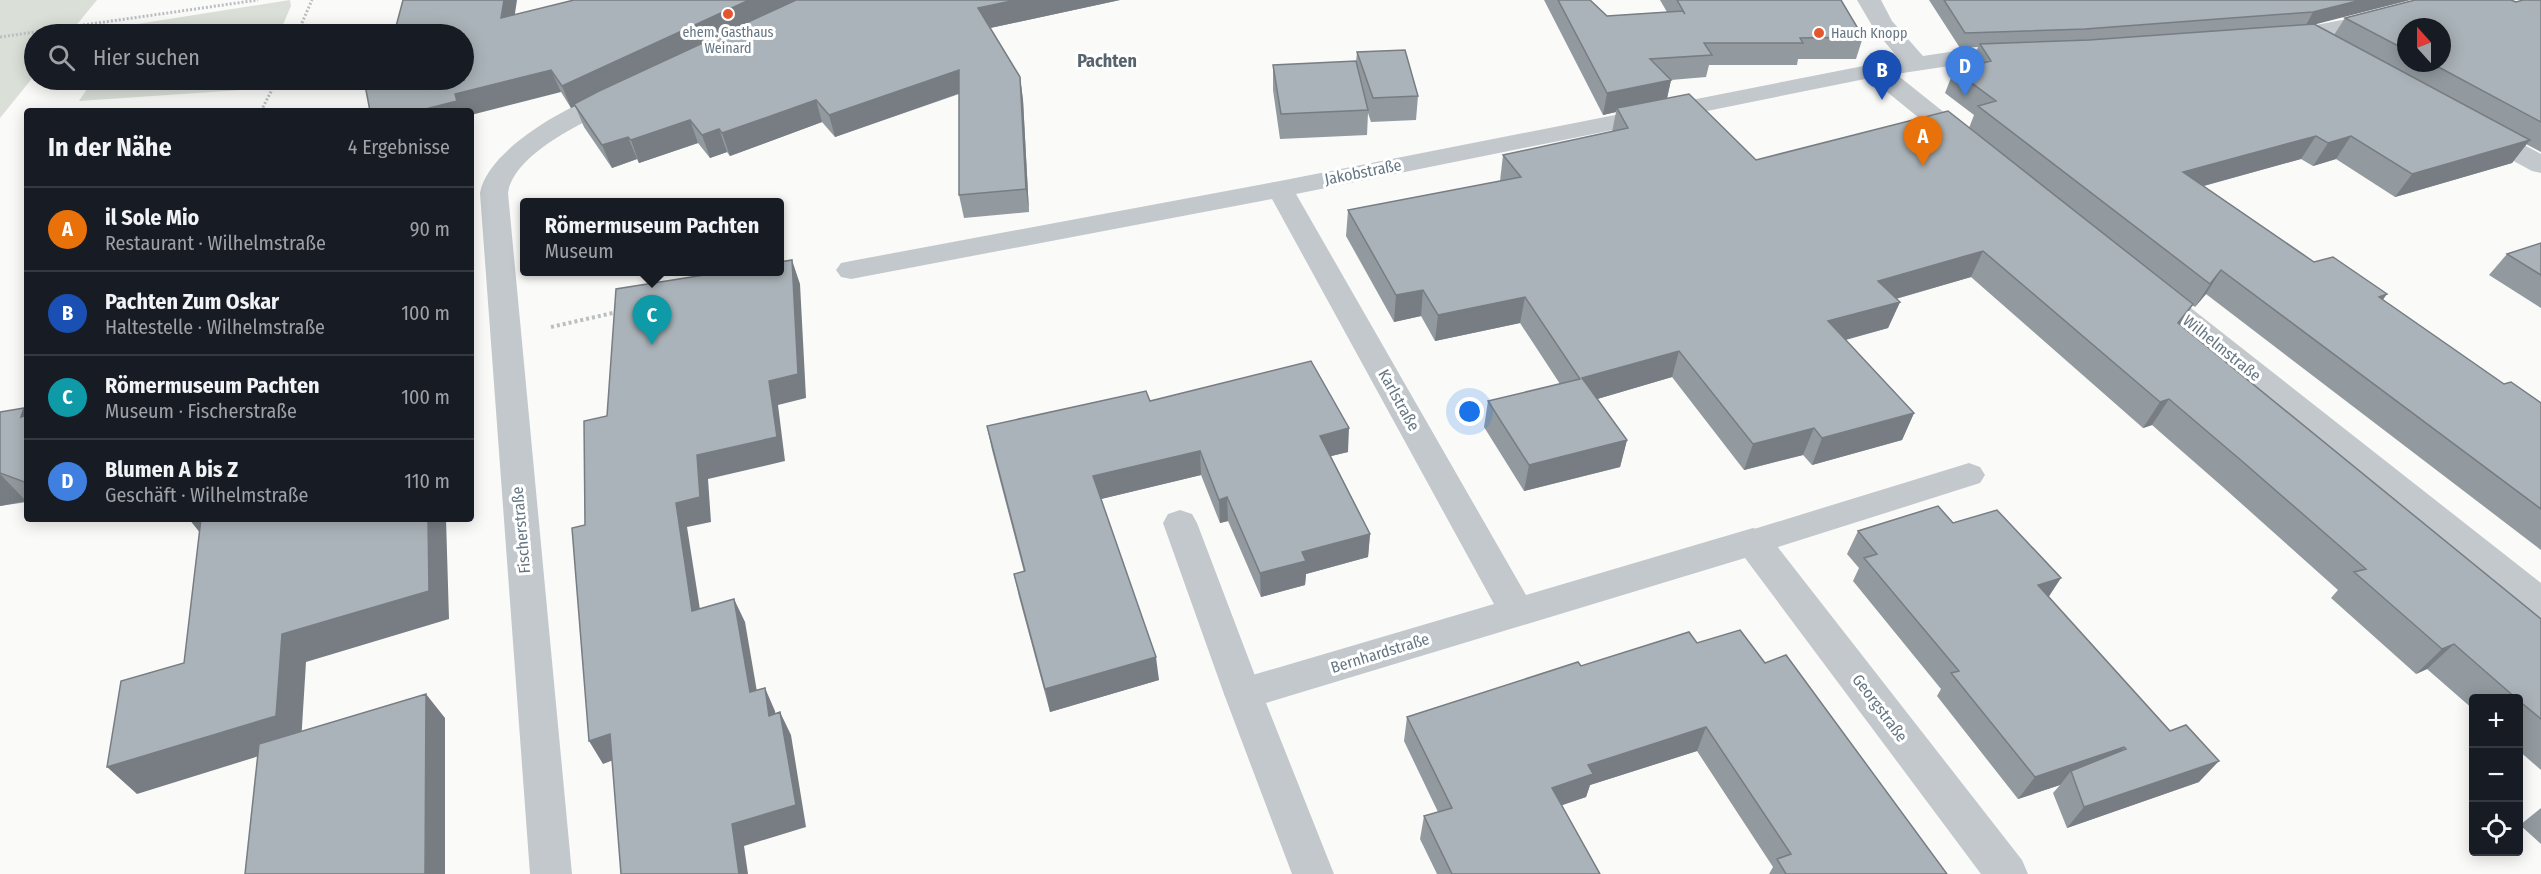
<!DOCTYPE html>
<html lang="de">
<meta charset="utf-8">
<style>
:root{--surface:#171b24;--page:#20242c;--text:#f1f3f6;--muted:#9ea1a6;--line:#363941;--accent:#1a73e8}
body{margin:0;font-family:"Fira Sans Condensed",sans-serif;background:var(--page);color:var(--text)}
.controls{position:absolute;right:18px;bottom:18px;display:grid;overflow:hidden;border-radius:6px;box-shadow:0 3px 15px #0003}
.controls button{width:54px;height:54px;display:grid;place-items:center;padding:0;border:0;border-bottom:2px solid var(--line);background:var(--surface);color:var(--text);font:30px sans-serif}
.compass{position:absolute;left:2397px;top:18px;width:54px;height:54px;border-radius:50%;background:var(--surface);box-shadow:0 3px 15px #0003;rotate:339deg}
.you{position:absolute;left:1470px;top:412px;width:21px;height:21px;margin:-15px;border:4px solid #fff;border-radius:50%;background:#1a73e8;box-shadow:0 0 0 9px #1a73e833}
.badge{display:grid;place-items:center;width:39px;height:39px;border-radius:50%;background:var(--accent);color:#fff;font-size:20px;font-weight:700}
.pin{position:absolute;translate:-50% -50px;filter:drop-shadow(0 2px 3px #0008)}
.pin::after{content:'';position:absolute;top:32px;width:21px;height:18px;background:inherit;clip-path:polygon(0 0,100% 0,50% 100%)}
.popup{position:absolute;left:520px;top:198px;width:264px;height:78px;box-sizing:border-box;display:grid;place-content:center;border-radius:6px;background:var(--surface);filter:drop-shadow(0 2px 4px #0005);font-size:20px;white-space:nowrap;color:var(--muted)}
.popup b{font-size:22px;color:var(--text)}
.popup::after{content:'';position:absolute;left:50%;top:100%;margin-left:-12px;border:12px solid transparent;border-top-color:var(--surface)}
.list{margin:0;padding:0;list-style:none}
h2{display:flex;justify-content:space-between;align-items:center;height:78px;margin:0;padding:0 24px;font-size:26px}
h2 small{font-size:20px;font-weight:400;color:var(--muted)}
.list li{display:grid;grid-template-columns:39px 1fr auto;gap:18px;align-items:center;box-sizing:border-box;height:84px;padding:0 24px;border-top:2px solid var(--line)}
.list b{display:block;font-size:22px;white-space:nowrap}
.list p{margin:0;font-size:20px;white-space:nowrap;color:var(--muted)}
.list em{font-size:20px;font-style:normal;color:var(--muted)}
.icon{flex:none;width:33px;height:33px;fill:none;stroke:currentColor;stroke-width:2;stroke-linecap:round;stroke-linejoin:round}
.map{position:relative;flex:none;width:2541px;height:874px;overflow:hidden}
.search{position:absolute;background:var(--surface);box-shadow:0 3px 15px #0003;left:24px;top:24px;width:450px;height:66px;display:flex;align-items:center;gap:15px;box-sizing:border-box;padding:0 21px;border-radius:33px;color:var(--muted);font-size:22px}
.panel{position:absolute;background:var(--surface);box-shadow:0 3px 15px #0003;left:24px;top:108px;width:450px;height:414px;border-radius:6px}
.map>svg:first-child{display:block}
</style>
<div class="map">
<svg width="2541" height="874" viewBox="0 0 2541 874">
<rect width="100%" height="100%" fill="#fafaf8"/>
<!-- green -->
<path fill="#dadfd7" d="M 0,0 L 97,0 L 69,34 L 34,34 L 34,76 L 0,118 Z
M 290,0 L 291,6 L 279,34 L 124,34 L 131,25 Z
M 93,80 L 260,80 L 256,89 L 79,101 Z"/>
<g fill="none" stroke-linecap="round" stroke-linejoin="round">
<!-- path-far1 -->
<path stroke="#bbbfc2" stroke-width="3" stroke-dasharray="2 2" stroke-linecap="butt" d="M 297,34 L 312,0
M 0,37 L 258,0
M 261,111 L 277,80"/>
<!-- path -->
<path stroke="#bbbfc2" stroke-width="4" stroke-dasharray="3 3" stroke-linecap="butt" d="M 551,327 L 617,312"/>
<!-- service -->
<path fill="#c3c8cc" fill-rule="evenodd" d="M 1969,463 L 1980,467 L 1985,475 L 1980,483 L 1753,555 L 1741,551 L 1736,542 L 1741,533 Z
M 1180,510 L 1192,514 L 1197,523 L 1262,694 L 1256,705 L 1243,710 L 1230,705 L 1224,694 L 1163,523 L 1168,514 Z"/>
<!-- minor -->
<path fill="#c3c8cc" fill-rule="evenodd" d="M 1857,0 L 1881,0 L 1892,21 L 1923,56 L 1963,50 L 2019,48 L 2028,50 L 2031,55 L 2028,60 L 2019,62 L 1963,64 L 1896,74 L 1975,137 L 1979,143 L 1975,149 L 1966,151 L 1957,149 L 1870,78 L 1296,194 L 1526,595 L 1753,528 L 1766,532 L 2022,860 L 2028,874 L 1981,874 L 1745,558 L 1266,703 L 1334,874 L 1292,874 L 1224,694 L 1229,682 L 1494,604 L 1272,199 L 851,279 L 841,277 L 836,270 L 841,263 L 851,261 L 1280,181 L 1899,59 L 1874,29 Z
M 2420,0 L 2459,0 L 2455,5 L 2343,34 L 2283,45 L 2275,43 L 2271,38 L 2275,33 L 2342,20 Z
M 620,88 L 629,91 L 633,96 L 629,101 C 594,117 514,151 508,193 L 572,874 L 530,874 L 480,193 C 488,147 578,99 620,88 Z
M 2480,124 L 2489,126 L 2541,154 L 2541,173 L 2532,171 L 2471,138 L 2467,132 L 2471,126 Z
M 2149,280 L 2159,283 L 2541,583 L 2541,619 L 2528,614 L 2139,297 L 2134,290 L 2139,283 Z"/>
</g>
<!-- wall -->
<path fill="#929a9f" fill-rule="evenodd" d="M 1120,0 L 990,28 L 1020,77 L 1023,100 L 1029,212 L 964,218 L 959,195 L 959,94 L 835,137 L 822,122 L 730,156 L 727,152 L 710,158 L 698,143 L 639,163 L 637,159 L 612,168 L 584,127 L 575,106 L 571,108 L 561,92 L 464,80 L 515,15 Z
M 1544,0 L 1590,0 L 1607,16 L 1667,12 L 1660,0 L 1841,0 L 1863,37 L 1856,59 L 1798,59 L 1797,65 L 1709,65 L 1706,77 L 1671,80 L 1667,98 L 1756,160 L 1969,128 L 1974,115 L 1945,93 L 1954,70 L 1971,66 L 1978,47 L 1960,48 L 1929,0 L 2410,0 L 2314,24 L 2334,35 L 2345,18 L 2541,0 L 2541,152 L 2526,144 L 2512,163 L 2395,197 L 2336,159 L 2313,166 L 2301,159 L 2204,186 L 2314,262 L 2383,300 L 2504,384 L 2541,403 L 2541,550 L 2206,294 L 2195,307 L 2192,305 L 2180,325 L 2541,619 L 2541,770 L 2518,750 L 2518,699 L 2474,699 L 2474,710 L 2427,669 L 2416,674 L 2331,598 L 2338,590 L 2224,488 L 2152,425 L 2143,428 L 1971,277 L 1896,299 L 1900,302 L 1888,328 L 1846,340 L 1914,413 L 1902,440 L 1812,465 L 1803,455 L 1744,470 L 1672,377 L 1597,399 L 1627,440 L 1620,467 L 1524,491 L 1484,427 L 1488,401 L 1560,384 L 1520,323 L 1435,341 L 1421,316 L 1394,322 L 1346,236 L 1348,210 L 1500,181 L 1503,155 L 1612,132 L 1616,112 L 1603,115 ZM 2406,27 L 2442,63 L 2406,63 Z
M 1357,52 L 1418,96 L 1416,120 L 1371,122 L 1368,113 L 1367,135 L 1280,139 L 1273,90 L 1273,65 L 1356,62 Z
M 2541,243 L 2541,308 L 2489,275 L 2507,254 Z
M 1150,401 L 1348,452 L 1331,456 L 1370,534 L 1368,557 L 1306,574 L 1305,585 L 1261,597 L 1228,521 L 1220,523 L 1201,475 L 1101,499 L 1159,680 L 1050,712 L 1019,597 L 1014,574 L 1024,572 L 992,450 L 987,426 Z
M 27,411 L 27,502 L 0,506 L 0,412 Z
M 1953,523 L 2049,597 L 2199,782 L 2067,828 L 2053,793 L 2060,785 L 2018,799 L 1937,696 L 1941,689 L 1853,581 L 1859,568 L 1847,554 L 1858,531 Z
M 1697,643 L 1765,663 L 1947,874 L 1769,874 L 1773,867 L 1697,751 L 1590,785 L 1586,797 L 1562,805 L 1600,874 L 1437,874 L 1420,839 L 1424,816 L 1438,812 L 1404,741 L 1407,717 L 1581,666 Z
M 2541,808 L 2541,844 L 2520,825 Z"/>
<!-- shaded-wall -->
<path fill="#777d82" d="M 504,0 L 517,0 L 511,40 L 501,18 Z
M 749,0 L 802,0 L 571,108 L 562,86 Z
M 1016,0 L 1120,0 L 981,30 L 978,8 Z
M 2361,0 L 2410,0 L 2305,27 L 2313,12 Z
M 551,70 L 561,92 L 471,115 L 471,111 L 418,111 L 455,94 Z
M 959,70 L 963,92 L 835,137 L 829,115 Z
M 1020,77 L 1023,100 L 1029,212 L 1026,189 Z
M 1671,80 L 1666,103 L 1617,108 L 1616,112 L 1603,115 L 1607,93 Z
M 816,100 L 822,122 L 730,156 L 722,133 Z
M 690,120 L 698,143 L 639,163 L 631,140 Z
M 719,129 L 727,152 L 710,158 L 702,135 Z
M 2316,136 L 2301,159 L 2170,195 L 2183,172 Z
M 2351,136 L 2336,159 L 2313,166 L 2328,143 Z
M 628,137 L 637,159 L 612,168 L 602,145 Z
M 2530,140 L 2512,163 L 2395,197 L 2412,174 Z
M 1983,251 L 1971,277 L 1867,307 L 1878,281 Z
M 792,260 L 800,284 L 806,398 L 778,405 L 785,461 L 708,479 L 711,522 L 687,527 L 704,635 L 692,611 L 676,503 L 697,455 L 769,381 Z
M 2221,270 L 2206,294 L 2195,307 L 2210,284 Z
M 1423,290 L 1421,316 L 1394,322 L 1396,295 Z
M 2387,294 L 2370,318 L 2379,297 Z
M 1525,297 L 1520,323 L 1435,341 L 1438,315 Z
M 1900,302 L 1888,328 L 1818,347 L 1828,321 Z
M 2193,304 L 2176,331 L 2178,323 Z
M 1679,351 L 1672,377 L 1577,405 L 1582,378 Z
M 2169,399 L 2152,425 L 2143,428 L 2160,402 Z
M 24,408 L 27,411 L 27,424 L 21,417 Z
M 1914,413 L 1902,440 L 1812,465 L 1822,438 Z
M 1349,428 L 1348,452 L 1319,459 L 1320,436 Z
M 1814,428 L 1803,455 L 1744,470 L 1753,444 Z
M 1627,440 L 1620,467 L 1524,491 L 1529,465 Z
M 1200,451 L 1201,475 L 1097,500 L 1093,476 Z
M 0,474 L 26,501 L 0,506 Z
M 1227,497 L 1228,521 L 1220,523 L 1219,500 Z
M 189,519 L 215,519 L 205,539 Z
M 428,519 L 446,519 L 449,619 L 306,662 L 301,743 L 137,794 L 107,767 Z
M 1370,534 L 1368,557 L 1306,574 L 1305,585 L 1261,597 L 1260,573 L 1302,552 Z
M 2061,578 L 2046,601 L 2038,585 Z
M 734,599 L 745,622 L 761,715 L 750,692 Z
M 2454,644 L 2427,669 L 2416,674 L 2442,649 Z
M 1156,657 L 1159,680 L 1050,712 L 1045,689 Z
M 765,688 L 775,711 L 780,739 L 769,716 Z
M 426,694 L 445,718 L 445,874 L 425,874 Z
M 780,712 L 791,735 L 806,827 L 744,846 L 748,874 L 739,874 L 732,824 Z
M 1706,727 L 1697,751 L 1590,785 L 1586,797 L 1545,811 L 1552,788 L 1588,765 Z
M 610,734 L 624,756 L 603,764 L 589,741 Z
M 2124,747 L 2106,769 L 2071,771 L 2060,785 L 2018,799 L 2035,777 Z
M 2219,761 L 2199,782 L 2067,828 L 2084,807 Z"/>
<!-- building -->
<path fill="#aab3b9" stroke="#777d82" stroke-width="1.5" d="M 403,0 L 504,0 L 501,18 L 574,0 L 749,0 L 562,86 L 551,70 L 455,94 L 457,101 L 418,111 L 370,111 L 364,80 L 464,80 L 464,34 L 394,34 Z
M 796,0 L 1016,0 L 978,8 L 1020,77 L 1026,189 L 959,195 L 959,70 L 829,115 L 816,100 L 722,133 L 719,129 L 702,135 L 690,120 L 631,140 L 628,137 L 602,145 L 574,104 L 599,91 Z
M 1558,0 L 1590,0 L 1607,16 L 1683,11 L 1685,14 L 1677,0 L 1841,0 L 1863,37 L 1800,38 L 1803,43 L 1704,43 L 1712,55 L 1650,59 L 1671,80 L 1607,93 Z
M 1944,0 L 2361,0 L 2313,12 L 2085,29 L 1965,33 Z
M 2415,0 L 2511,0 L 2516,2 L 2523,0 L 2541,0 L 2541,122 L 2431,63 L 2442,63 L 2442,27 L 2406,27 L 2406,50 L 2345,18 Z
M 2314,24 L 2530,140 L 2412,174 L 2351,136 L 2328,143 L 2316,136 L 2183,172 L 2314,262 L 2333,257 L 2387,294 L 2379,297 L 2504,384 L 2511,382 L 2541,403 L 2541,509 L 2221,270 L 2210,284 L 1978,106 L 1996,101 L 1954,70 L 1991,61 L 1980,44 L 2089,40 Z
M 1405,50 L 1418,96 L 1373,98 L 1357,52 Z
M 1356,61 L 1368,110 L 1281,114 L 1273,65 Z
M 1689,94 L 1756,160 L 1948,111 L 2193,304 L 2178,323 L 2541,619 L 2541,719 L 2518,700 L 2518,699 L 2517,699 L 2454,644 L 2442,649 L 2354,572 L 2366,569 L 2243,462 L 2169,399 L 2160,402 L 1983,251 L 1878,281 L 1900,302 L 1828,321 L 1914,413 L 1822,438 L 1814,428 L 1753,444 L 1679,351 L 1582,378 L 1627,440 L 1529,465 L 1488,401 L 1580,379 L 1525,297 L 1438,315 L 1423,290 L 1396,295 L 1348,210 L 1521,177 L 1503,155 L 1628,128 L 1617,108 Z
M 2541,243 L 2541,275 L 2507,254 Z
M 792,260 L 798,374 L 769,381 L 777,437 L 697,455 L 700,497 L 676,503 L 692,611 L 734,599 L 750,692 L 765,688 L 769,716 L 780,712 L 796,805 L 732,824 L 739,874 L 621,874 L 610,734 L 589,741 L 572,528 L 585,525 L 584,421 L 607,416 L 616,289 L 723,272 L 780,272 L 780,262 Z
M 1311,361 L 1349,428 L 1320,436 L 1370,534 L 1302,552 L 1306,561 L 1260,573 L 1227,497 L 1219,500 L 1200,451 L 1093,476 L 1156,657 L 1045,689 L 1014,574 L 1025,571 L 987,426 L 1146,391 L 1150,401 Z
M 24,408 L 21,417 L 27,415 L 27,483 L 0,473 L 0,412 Z
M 1938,506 L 1953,523 L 1997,510 L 2061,578 L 2038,585 L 2170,731 L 2186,725 L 2219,761 L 2084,807 L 2071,771 L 2126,749 L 2124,747 L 2035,777 L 1951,673 L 1959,671 L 1864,558 L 1877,554 L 1858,531 Z
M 201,519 L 428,519 L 429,591 L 282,634 L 276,716 L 107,767 L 121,681 L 184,663 Z
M 1740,630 L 1765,663 L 1786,655 L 1947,874 L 1786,874 L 1777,859 L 1791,854 L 1706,727 L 1588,765 L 1593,774 L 1552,788 L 1600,874 L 1452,874 L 1424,816 L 1452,808 L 1407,717 L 1578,662 L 1581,666 L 1689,632 L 1697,643 Z
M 426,694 L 425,874 L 245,874 L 259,744 Z"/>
<!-- markers -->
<g fill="#e4572e" stroke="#fff" stroke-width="2">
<circle cx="728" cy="14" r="6"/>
<circle cx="1819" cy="33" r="6"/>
</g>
<g text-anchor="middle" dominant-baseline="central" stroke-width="6" stroke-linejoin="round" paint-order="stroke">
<!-- far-poi labels -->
<g font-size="14" fill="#657683" stroke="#fff">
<text x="728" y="32">ehem. Gasthaus<tspan x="728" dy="16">Weinard</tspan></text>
<text x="1831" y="33" text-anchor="start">Hauch Knopp</text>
</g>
<!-- street labels -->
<g font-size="16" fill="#657683" stroke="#fff">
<text transform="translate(1363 172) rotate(-11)">Jakobstraße</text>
<text transform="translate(2222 348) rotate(39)">Wilhelmstraße</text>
<text transform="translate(1399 400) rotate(61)">Karlstraße</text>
<text transform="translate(521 530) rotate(-95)">Fischerstraße</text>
<text transform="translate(1380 653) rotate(-17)">Bernhardstraße</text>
<text transform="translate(1880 708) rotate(53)">Georgstraße</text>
</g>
<!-- far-district labels -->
<g font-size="18" font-weight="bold" fill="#57646e" stroke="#fff">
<text x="1107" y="61">Pachten</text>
</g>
</g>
</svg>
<div class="controls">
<button>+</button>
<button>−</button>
<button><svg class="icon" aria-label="locate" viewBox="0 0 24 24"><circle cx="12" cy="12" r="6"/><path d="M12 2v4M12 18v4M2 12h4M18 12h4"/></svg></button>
</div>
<svg class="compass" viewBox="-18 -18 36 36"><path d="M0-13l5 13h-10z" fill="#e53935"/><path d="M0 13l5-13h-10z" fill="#9ea1a6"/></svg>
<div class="you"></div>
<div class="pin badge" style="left:1923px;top:166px;background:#e8710a">A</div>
<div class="pin badge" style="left:1882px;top:100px;background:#1a4fb4">B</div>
<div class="pin badge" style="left:652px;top:345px;background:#0f9aa8">C</div>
<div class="popup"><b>Römermuseum Pachten</b>Museum</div>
<div class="pin badge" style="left:1965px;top:96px;background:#3f7fe0">D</div>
<div class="search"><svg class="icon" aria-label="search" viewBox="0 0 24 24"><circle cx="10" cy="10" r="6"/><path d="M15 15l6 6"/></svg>Hier suchen</div>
<section class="panel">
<h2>In der Nähe<small>4 Ergebnisse</small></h2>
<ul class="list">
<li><span class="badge" style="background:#e8710a">A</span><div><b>il Sole Mio</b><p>Restaurant · Wilhelmstraße</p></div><em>90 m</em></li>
<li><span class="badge" style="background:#1a4fb4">B</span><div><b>Pachten Zum Oskar</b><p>Haltestelle · Wilhelmstraße</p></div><em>100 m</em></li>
<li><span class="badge" style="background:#0f9aa8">C</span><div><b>Römermuseum Pachten</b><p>Museum · Fischerstraße</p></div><em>100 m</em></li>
<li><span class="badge" style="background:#3f7fe0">D</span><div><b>Blumen A bis Z</b><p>Geschäft · Wilhelmstraße</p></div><em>110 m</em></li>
</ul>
</section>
</div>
